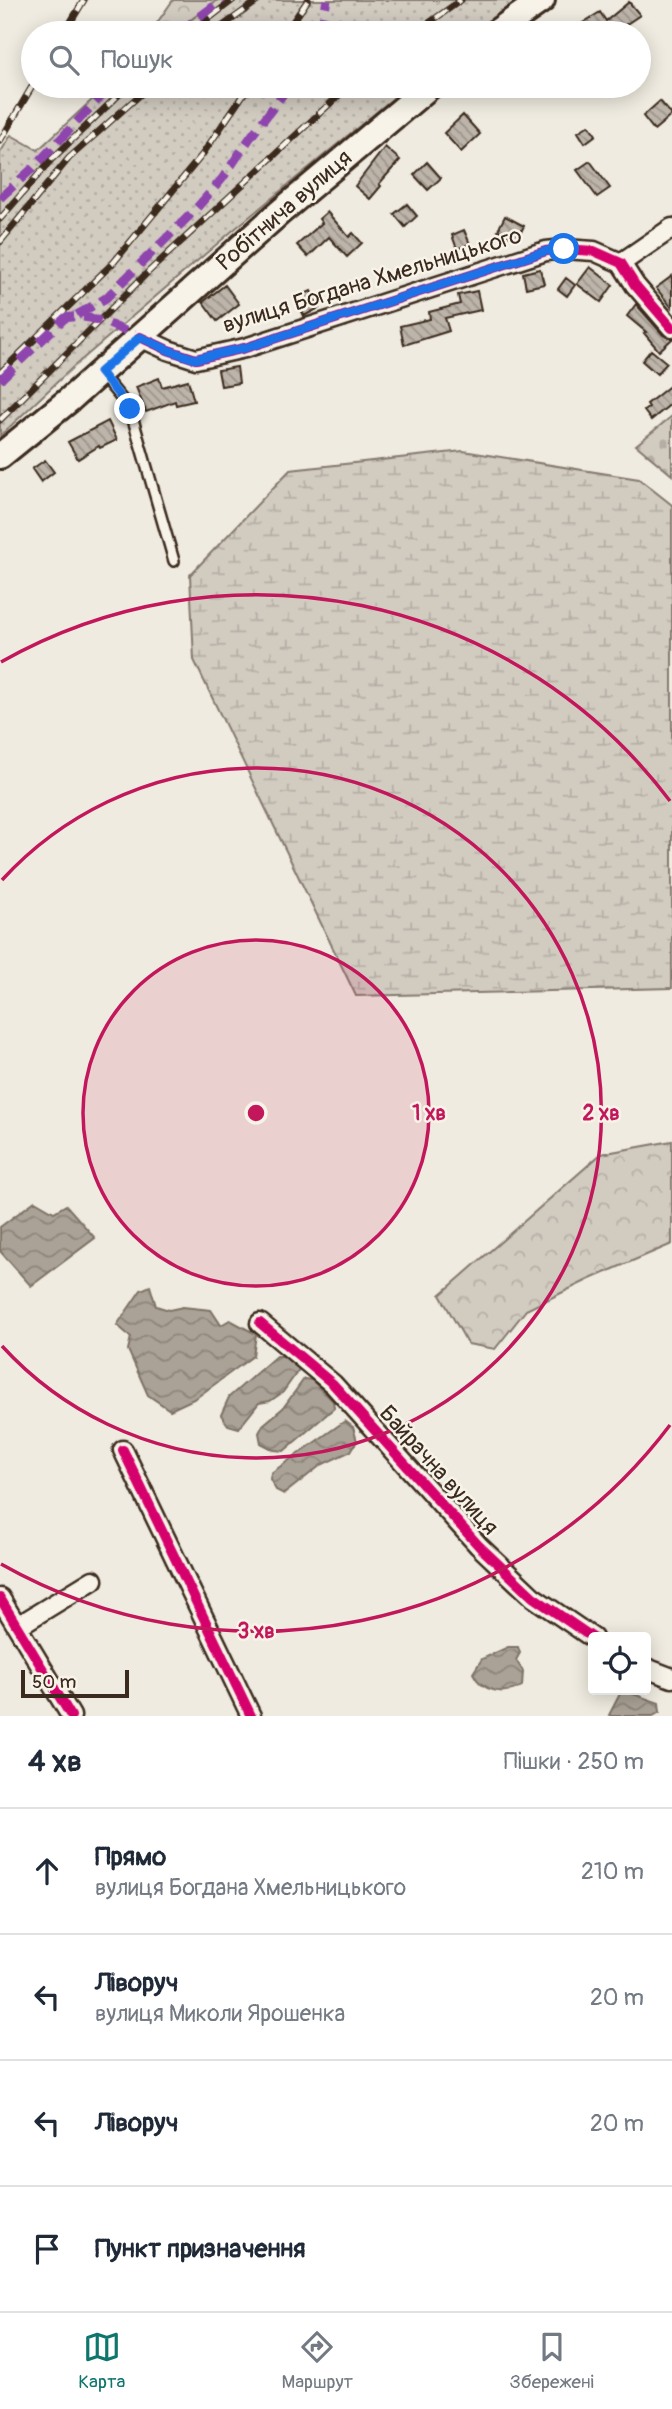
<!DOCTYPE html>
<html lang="uk">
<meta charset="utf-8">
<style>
:root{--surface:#fff;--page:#f6f6f7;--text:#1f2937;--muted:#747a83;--line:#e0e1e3;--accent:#0f766e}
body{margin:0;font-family:Pangolin,sans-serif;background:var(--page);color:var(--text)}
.controls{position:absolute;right:21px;bottom:21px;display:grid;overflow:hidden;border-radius:7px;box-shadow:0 4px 18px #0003}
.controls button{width:63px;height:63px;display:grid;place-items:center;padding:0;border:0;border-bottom:2px solid var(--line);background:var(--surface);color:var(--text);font:35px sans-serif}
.scale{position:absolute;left:21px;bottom:18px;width:108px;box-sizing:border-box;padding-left:7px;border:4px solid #3b2a1e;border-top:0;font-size:19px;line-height:24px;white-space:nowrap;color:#3b2a1e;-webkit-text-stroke:5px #f7f3e8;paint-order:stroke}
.stop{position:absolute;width:21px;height:21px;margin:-16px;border:5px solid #1a73e8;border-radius:50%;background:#fff}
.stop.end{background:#1a73e8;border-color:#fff;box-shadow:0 2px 7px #0008}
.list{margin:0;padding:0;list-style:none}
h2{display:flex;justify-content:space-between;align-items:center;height:91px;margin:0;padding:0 28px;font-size:30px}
h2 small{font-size:23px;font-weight:400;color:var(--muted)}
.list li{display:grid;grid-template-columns:46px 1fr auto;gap:21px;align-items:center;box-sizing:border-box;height:126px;padding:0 28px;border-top:2px solid var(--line)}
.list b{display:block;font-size:26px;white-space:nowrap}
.list p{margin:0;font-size:23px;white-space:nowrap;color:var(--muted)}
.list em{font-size:23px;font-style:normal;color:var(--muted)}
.icon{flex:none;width:38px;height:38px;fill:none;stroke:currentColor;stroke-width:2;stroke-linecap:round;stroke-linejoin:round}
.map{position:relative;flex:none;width:672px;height:1716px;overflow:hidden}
.search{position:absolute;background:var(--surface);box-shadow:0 4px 18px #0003;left:21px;right:21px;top:21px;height:77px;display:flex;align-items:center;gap:18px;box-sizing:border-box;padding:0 24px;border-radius:38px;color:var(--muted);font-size:26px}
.sheet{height:595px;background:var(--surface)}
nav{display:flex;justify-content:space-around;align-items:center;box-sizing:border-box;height:98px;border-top:2px solid var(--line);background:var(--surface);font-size:19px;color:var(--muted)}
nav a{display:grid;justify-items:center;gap:4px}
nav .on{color:var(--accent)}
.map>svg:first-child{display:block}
</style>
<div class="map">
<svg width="672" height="1716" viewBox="0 0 672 1716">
<defs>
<pattern id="grass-dots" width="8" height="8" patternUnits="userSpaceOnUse" patternTransform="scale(1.75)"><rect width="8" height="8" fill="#d1cbc0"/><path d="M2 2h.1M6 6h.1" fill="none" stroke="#b4aea5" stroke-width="1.8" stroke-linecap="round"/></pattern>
<pattern id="forest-crowns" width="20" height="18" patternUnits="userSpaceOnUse" patternTransform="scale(1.75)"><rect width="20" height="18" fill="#d1cbc0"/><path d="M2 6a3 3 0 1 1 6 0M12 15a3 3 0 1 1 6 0" fill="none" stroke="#b4aea5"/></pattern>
<pattern id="wetland-marsh" width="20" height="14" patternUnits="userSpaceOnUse" patternTransform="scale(1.75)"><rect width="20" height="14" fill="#d1cbc0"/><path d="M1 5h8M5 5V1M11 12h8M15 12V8" fill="none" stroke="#b4aea5"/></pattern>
<pattern id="cemetery-stones" width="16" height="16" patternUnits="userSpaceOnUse" patternTransform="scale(1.75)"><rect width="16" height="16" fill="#d1cbc0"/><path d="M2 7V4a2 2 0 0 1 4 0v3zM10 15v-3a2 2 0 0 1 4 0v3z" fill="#b4aea5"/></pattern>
<pattern id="water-waves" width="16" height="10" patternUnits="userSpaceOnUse" patternTransform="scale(1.75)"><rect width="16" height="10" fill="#aaa296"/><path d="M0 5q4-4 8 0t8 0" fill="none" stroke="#8c847a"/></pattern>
<pattern id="building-back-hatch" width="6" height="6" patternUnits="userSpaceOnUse" patternTransform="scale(1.75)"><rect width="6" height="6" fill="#bdb5aa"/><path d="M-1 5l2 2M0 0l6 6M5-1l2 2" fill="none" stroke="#9b938a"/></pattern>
</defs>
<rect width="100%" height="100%" fill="#efebe0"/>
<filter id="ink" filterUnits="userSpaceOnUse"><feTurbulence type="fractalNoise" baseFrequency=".0143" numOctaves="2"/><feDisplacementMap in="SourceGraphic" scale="14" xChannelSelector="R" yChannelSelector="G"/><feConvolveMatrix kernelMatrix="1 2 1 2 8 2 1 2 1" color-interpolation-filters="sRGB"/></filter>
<g filter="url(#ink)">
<!-- grass -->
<path fill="url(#grass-dots)" stroke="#867a6f" stroke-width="2" d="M 218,0 L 518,0 L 475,33 L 173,33 Z
M 107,86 L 408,86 L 231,232 L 72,368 L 0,436 L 0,153 L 11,135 L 38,150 Z"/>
<!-- forest -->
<path fill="url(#forest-crowns)" stroke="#867a6f" stroke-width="2" d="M 173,0 L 217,0 L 173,33 L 150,33 Z
M 672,1141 L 672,1244 L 590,1279 L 526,1310 L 495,1349 L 468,1344 L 440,1295 L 601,1154 Z"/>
<!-- wetland -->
<path fill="url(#wetland-marsh)" stroke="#867a6f" stroke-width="2" d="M 463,451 L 639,479 L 672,505 L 672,988 L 356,996 L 194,660 L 190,575 L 290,470 Z"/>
<!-- cemetery -->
<path fill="url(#cemetery-stones)" stroke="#867a6f" stroke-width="2" d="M 672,416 L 672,475 L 636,445 Z"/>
<!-- water -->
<path fill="url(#water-waves)" stroke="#7e7266" stroke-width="2" d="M 35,1201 L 54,1212 L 66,1205 L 95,1238 L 31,1286 L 0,1251 L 0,1227 Z
M 150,1286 L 156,1306 L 169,1310 L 183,1307 L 211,1310 L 221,1325 L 230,1320 L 256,1334 L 253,1356 L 196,1398 L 170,1410 L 148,1395 L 128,1350 L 131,1337 L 117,1325 L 141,1290 Z
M 276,1356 L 286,1356 L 300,1368 L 283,1392 L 270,1401 L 259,1403 L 239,1428 L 228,1425 L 221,1415 L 229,1397 Z
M 304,1379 L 312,1380 L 333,1401 L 334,1408 L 284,1451 L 274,1450 L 261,1443 L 259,1433 L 263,1425 L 283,1408 Z
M 345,1421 L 353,1427 L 357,1441 L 351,1451 L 321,1465 L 284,1494 L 276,1490 L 270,1479 L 271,1473 Z
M 508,1647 L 518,1647 L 520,1653 L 516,1660 L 523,1671 L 522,1686 C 504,1696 482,1692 473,1673 L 482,1659 Z
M 622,1690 L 659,1703 L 660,1712 L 653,1716 L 611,1716 L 609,1715 Z"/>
<!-- building -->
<path fill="url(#building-back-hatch)" stroke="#3b2a1e" stroke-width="2" d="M 629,2 L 640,15 L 613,33 L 583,33 L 578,26 L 600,12 L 606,21 Z
M 660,101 L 672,115 L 654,130 L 643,116 Z
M 463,115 L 480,134 L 461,152 L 444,133 Z
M 589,125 L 596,135 L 585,143 L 578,132 Z
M 385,147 L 400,160 L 379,184 L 381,186 L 370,199 L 355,186 Z
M 590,161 L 610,188 L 597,197 L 577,170 Z
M 427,162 L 441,178 L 428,190 L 414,175 Z
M 407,204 L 417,216 L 405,227 L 394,214 Z
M 327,212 L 349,237 L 353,233 L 362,243 L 347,257 L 329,237 L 308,257 L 297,245 L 322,223 L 319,219 Z
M 505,216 L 524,226 L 517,240 L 498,230 Z
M 464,230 L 470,244 L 457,249 L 452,235 Z
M 590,267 L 613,285 L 601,302 L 577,284 Z
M 540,269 L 544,284 L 526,288 L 523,273 Z
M 672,276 L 672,308 L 656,288 Z
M 566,278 L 575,285 L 567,296 L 558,289 Z
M 225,285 L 239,304 L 217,321 L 203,302 Z
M 311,291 L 319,308 L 304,316 L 296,298 Z
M 477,291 L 481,310 L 445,318 L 449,331 L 404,345 L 400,326 L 430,319 L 429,312 L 460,304 L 458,295 Z
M 636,304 L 663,335 L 672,339 L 659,351 L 644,333 L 646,332 L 627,316 Z
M 651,350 L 667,363 L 657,374 L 642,361 Z
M 237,367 L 239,383 L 221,386 L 218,370 Z
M 159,378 L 162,387 L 188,380 L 194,401 L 176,405 L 175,401 L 146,412 L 136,387 Z
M 672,384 L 672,403 L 651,420 L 644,411 L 649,407 L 647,404 Z
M 108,421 L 117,440 L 100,448 L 99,446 L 78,459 L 68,442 Z
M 45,460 L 54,472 L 41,482 L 32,469 Z"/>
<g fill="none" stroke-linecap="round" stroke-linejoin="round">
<defs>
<path id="lane" d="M 101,374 L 130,409 L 174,561"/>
<path id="street" d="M 621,263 L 672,228
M 140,337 L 168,350 L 196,359 L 245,348 L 546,251 L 564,249 L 594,251 L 621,263 L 635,285 L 672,328
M 260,1323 L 333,1384 L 479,1546 L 533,1597 L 593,1638
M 123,1450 L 251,1716
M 0,1598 L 71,1716
M 18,1626 L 93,1580
M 646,1668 L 672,1678"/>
<path id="secondary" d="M 495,33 L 542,0
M 0,456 L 69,400 L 279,213 L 430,86"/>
</defs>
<!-- lane casing -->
<use href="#lane" stroke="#3b2a1e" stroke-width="14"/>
<!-- street casing -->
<use href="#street" stroke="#3b2a1e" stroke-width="23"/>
<!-- secondary casing -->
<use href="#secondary" stroke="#3b2a1e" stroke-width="30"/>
<!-- lane -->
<use href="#lane" stroke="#f7f3e8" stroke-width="9"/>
<!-- street -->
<use href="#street" stroke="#f7f3e8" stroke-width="18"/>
<!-- secondary -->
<use href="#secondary" stroke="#f7f3e8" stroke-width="24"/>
<defs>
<path id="rail" d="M 64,33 L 84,0
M 190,33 L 233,0
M 213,33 L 259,0
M 285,33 L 308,0
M 415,33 L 461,0
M 0,141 L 33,85
M 0,219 L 51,160 L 128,86
M 0,242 L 69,158 L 150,86
M 0,373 L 114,262 L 202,155 L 249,86
M 0,420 L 145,275 L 349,86"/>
</defs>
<!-- rail casing -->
<use href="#rail" stroke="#3b2a1e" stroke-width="7"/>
<!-- rail -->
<use href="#rail" stroke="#f7f3e8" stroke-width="4.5" stroke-dasharray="13" stroke-linecap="butt"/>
<!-- quiet -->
<path stroke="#8e44ad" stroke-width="9" stroke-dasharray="18 9" stroke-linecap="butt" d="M 178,33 L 222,0
M 320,33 L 327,0
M 0,198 L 33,168 L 111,86
M 77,315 L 106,298 L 193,212 L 222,179 L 250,138 L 289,86
M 0,380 L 65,318 C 92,312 115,328 140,337"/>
<defs>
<path id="cycleway" d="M 140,337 L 168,350 L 196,359 L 245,348 L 546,251 L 564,249 L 594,251 L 621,263 L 635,285 L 672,328
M 260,1323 L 333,1384 L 479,1546 L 533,1597 L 593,1638
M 123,1450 L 251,1716
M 0,1598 L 71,1716"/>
</defs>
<!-- cycleway casing -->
<use href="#cycleway" stroke="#f7f3e8" stroke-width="15"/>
<!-- cycleway -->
<use href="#cycleway" stroke="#d6006c" stroke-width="10"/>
</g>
</g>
<g fill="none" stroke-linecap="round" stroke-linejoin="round" filter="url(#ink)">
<!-- route -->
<path stroke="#1a73e8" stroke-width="9" d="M 130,409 L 100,372 L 140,337 L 168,350 L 195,359 L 245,348 L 546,251 L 564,249"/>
</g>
<!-- distance rings -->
<circle cx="256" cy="1113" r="173" fill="#c2185b" fill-opacity=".12"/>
<g fill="none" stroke="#c2185b" stroke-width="3.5">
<circle cx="256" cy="1113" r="173"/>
<path d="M2 880A345 345 0 1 1 2 1346"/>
<path d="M670 1425A518 518 0 0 1 1 1564M1 662A518 518 0 0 1 670 801"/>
</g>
<g text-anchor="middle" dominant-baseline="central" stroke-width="5" stroke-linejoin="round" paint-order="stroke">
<!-- street labels -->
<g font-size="23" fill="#3b2a1e" stroke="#f7f3e8">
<text transform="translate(284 210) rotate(-41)">Робітнича вулиця</text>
<text transform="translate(372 280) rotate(-17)">вулиця Богдана Хмельницького</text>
<text transform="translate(439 1470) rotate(48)">Байрачна вулиця</text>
</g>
</g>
<circle cx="256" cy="1113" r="10" fill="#c2185b" stroke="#f7f3e8" stroke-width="3.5"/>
<g font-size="21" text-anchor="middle" font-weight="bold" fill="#c2185b" stroke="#f7f3e8" stroke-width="5" stroke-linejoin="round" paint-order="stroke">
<text x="429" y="1120">1 хв</text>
<text x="601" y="1120">2 хв</text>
<text x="256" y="1638">3 хв</text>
</g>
</svg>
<div class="controls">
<button><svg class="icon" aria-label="locate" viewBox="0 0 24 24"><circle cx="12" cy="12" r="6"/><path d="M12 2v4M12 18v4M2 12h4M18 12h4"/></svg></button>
</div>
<div class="scale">50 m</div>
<div class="stop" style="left:564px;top:249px"></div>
<div class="stop end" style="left:130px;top:409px"></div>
<div class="search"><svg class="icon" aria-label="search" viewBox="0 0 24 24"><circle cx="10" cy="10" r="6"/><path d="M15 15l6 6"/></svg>Пошук</div>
</div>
<section class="sheet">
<h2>4 хв<small>Пішки · 250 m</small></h2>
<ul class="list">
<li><svg class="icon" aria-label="ahead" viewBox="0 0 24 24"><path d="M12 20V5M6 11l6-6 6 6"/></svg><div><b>Прямо</b><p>вулиця Богдана Хмельницького</p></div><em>210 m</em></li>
<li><svg class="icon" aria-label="left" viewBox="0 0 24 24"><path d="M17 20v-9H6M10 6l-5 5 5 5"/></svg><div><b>Ліворуч</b><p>вулиця Миколи Ярошенка</p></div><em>20 m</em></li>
<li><svg class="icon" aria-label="left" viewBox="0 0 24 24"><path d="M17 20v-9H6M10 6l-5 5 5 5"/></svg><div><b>Ліворуч</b></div><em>20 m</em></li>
<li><svg class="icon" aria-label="arrive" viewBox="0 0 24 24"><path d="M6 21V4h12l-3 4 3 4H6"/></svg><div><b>Пункт призначення</b></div></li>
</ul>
</section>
<nav>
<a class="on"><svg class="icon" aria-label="map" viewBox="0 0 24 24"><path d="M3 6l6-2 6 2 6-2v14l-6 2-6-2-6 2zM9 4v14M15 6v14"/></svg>Карта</a>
<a><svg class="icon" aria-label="directions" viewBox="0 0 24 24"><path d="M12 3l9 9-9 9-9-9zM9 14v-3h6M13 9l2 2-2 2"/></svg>Маршрут</a>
<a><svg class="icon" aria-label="saved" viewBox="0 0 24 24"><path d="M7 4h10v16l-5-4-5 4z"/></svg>Збережені</a>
</nav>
